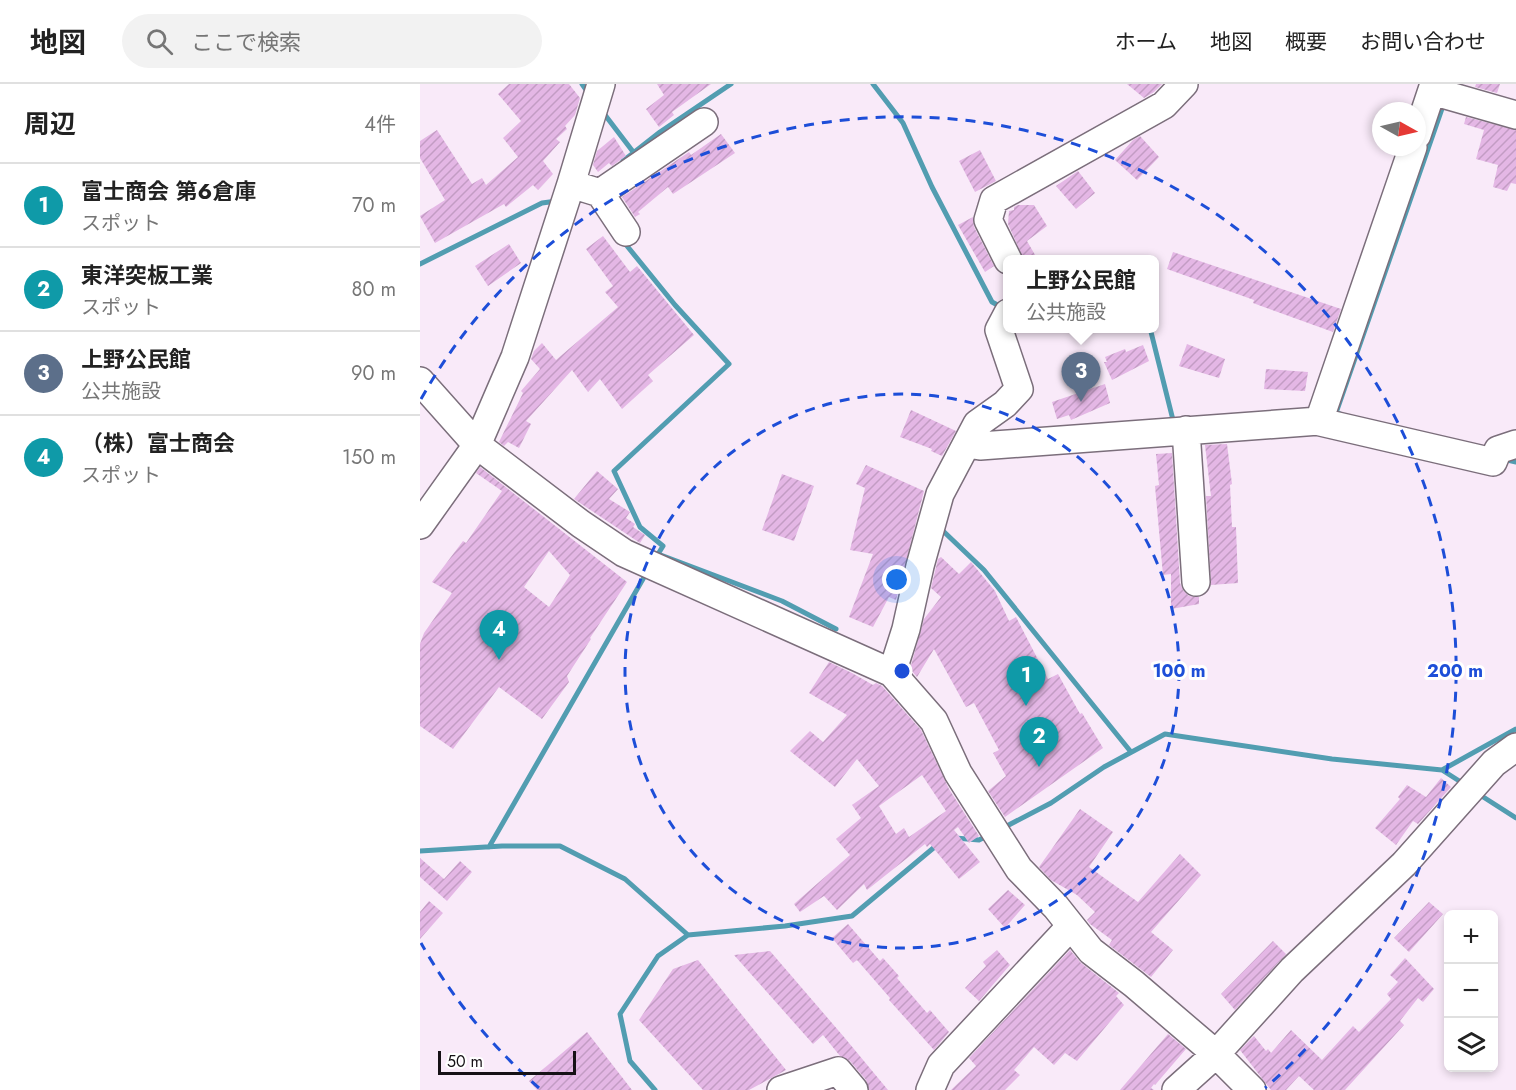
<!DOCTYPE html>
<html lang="ja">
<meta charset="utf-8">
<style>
:root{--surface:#fff;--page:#f2f2f2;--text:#222;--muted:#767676;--line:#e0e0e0;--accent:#94339b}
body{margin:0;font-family:Jost,"Noto Sans JP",sans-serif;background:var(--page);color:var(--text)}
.controls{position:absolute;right:18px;bottom:18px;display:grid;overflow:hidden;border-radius:9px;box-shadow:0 3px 9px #0003}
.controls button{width:54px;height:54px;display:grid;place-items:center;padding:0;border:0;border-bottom:2px solid var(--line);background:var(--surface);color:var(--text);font:30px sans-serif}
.compass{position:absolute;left:952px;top:18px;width:54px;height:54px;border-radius:50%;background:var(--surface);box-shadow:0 3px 9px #0003;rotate:98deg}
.scale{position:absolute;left:18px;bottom:15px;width:138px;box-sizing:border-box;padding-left:6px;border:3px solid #161116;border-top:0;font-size:16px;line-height:21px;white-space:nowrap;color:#161116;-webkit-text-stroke:4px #fff;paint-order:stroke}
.you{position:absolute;left:477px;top:496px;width:21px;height:21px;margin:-15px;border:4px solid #fff;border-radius:50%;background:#1a73e8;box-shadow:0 0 0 9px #1a73e833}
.badge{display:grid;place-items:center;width:39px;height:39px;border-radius:50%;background:var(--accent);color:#fff;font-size:20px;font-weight:700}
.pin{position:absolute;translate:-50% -50px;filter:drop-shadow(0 2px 3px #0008)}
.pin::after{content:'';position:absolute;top:32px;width:21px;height:18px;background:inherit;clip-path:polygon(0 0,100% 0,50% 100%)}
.popup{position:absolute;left:583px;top:171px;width:156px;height:78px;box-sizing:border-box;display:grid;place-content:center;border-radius:9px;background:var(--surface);filter:drop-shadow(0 2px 4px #0005);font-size:20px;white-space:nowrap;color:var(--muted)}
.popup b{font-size:22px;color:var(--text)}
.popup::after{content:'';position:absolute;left:50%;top:100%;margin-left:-12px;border:12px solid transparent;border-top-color:var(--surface)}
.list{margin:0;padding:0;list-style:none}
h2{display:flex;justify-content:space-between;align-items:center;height:78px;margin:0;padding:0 24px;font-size:26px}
h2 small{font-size:20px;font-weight:400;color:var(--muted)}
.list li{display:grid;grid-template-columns:39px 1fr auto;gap:18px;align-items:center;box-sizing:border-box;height:84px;padding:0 24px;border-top:2px solid var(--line)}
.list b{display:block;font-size:22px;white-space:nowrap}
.list p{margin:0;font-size:20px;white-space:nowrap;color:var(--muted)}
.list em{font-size:20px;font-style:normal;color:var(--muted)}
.icon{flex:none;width:33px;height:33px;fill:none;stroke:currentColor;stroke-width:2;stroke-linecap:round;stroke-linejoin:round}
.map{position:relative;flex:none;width:1096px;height:1006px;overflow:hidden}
header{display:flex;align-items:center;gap:36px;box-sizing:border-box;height:84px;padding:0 30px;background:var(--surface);border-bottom:2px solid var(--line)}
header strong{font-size:28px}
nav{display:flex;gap:33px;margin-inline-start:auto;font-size:21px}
.search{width:420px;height:54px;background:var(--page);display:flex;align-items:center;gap:15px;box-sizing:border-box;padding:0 21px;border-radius:33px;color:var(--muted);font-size:22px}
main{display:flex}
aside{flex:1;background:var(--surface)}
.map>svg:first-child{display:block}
</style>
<header>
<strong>地図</strong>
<div class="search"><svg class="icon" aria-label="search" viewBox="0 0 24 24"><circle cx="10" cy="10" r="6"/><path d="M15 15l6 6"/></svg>ここで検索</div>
<nav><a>ホーム</a><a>地図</a><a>概要</a><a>お問い合わせ</a></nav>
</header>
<main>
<aside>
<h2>周辺<small>4件</small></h2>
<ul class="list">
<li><span class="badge" style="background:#0f9aa8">1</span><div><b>富士商会 第6倉庫</b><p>スポット</p></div><em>70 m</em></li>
<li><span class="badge" style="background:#0f9aa8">2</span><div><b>東洋突板工業</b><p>スポット</p></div><em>80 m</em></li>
<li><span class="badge" style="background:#5c6f8a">3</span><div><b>上野公民館</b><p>公共施設</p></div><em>90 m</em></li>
<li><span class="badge" style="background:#0f9aa8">4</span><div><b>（株）富士商会</b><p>スポット</p></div><em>150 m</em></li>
</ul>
</aside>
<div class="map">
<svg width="1096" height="1006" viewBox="0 0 1096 1006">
<defs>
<pattern id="building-hatch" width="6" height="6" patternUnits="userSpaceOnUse" patternTransform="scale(1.5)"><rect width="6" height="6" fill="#e4b7e5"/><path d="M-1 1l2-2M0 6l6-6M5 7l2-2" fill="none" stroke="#c39cc4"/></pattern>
</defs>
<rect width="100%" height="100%" fill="#f9eaf9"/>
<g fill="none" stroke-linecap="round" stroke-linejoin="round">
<!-- stream -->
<path stroke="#529db1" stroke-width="5" d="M 162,0 L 169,10
M 453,0 L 483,39 L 512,103 L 572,218 L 583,224
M 182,27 L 214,69
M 203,77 L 240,48 L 311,0
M 203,157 L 255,221 L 309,280 L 194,387 L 220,443 L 243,462 L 235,475
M 0,180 L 122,119 L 137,117
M 730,244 L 754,340
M 920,330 L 916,329 L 1024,19
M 1083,375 L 1096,378
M 521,443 L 521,445 L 564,486 L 711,668
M 238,470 L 362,517 L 416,545
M 1044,700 L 1022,686 L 1096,645
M 1057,709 L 1096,734
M 583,744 L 631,719 L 684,683 L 745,650 L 912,675 L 1022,686
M 535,754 L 559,756 L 569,751
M 69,763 L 227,488
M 0,767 L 82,762 L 140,762 L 205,795 L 268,851 L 238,872 L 200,930 L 210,977 L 235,1006
M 268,851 L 365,842 L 432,832 L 517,761"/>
</g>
<!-- building -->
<path fill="url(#building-hatch)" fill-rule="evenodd" d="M 89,0 L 149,0 L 160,14 L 155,31 L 145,42 L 147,45 L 136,55 L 140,58 L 123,77 L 133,90 L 118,106 L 113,101 L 86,123 L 84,120 L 15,159 L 0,132 L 25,116 L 0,74 L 0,57 L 17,46 L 52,100 L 62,94 L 66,101 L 98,73 L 83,54 L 101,37 L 78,10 Z
M 237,0 L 291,0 L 252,28 L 254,31 L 239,43 L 226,25 L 244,11 Z
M 707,0 L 742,0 L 734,8 L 724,14 Z
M 1056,0 L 1080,0 L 1077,9 L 1055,3 Z
M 1046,33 L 1096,46 L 1096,100 L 1091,99 L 1087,107 L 1073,103 L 1078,81 L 1056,75 L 1064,46 L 1044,40 Z
M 301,50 L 315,69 L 253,110 L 248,103 L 218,128 L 220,130 L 215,133 L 202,113 L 269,68 L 271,71 Z
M 720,52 L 739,73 L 717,96 L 695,76 L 713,56 Z
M 194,53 L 206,72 L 192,82 L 189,79 L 178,88 L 173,81 L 177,67 Z
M 560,66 L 576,97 L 555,108 L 539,77 Z
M 658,87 L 675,109 L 656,125 L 636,102 Z
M 598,121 L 614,121 L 627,142 L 607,157 L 618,176 L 604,176 L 588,140 L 589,127 L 594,126 L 594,123 Z
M 553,133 L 554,143 L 574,182 L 565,188 L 538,141 Z
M 183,152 L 210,188 L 217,182 L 274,251 L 228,291 L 233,297 L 202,325 L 180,295 L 168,308 L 152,286 L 106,337 L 111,340 L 99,364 L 88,358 L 84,362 L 79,358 L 103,309 L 101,307 L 120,285 L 111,275 L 114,267 L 122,259 L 136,276 L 198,223 L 185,208 L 193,202 L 166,165 Z
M 89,160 L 101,179 L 68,202 L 55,182 Z
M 753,168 L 921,225 L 913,248 L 833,219 L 834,216 L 747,185 Z
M 767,260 L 805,275 L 799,294 L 759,282 Z
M 723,261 L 729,277 L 692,296 L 684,278 L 687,278 L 685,273 L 705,265 L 706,268 Z
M 846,285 L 888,288 L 885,307 L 844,305 Z
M 685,300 L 690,319 L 651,336 L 649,331 L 637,335 L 632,318 Z
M 491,326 L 536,347 L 522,372 L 511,367 L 512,365 L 480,353 Z
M 807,360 L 812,400 L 810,401 L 812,443 L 816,443 L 818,499 L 791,501 L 786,412 L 791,412 L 785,361 Z
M 752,369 L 760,499 L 763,506 L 769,512 L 779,513 L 779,520 L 751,525 L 751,490 L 743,491 L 735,402 L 739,401 L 736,370 Z
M 446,381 L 504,407 L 476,516 L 469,513 L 453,543 L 429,533 L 453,470 L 430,466 L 445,404 L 436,400 Z
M 60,383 L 207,498 L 170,554 L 171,555 L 147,592 L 149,598 L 122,635 L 79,603 L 33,665 L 0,642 L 0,560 L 4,549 L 32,509 L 12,498 L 43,457 L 46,459 L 82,407 L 56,389 ZM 129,467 L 150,491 L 129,523 L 104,503 Z
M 177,387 L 198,405 L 189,415 L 210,428 L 206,434 L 215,440 L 213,443 L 225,451 L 220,459 L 154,415 Z
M 362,390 L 394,402 L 374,457 L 342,446 Z
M 521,473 L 539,490 L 551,478 L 575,507 L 589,537 L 596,533 L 628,595 L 638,590 L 660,630 L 662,629 L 683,664 L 585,733 L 568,707 L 586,692 L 573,669 L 579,666 L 554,619 L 546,623 L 514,565 L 497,593 L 490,585 L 504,535 L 521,513 L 511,504 L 518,475 Z
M 409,578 L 432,589 L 453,601 L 456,599 L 462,602 L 501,646 L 529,705 L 559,752 L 549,759 L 538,743 L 534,746 L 560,778 L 539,795 L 510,760 L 507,763 L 505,760 L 447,806 L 444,800 L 417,826 L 404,812 L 380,828 L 374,820 L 430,771 L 416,755 L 441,734 L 432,721 L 459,702 L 437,675 L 415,703 L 370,667 L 390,647 L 403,658 L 427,631 L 389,609 ZM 502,691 L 526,727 L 489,753 L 484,744 L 476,750 L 459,722 Z
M 1021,694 L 1031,703 L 998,740 L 993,737 L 976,761 L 955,744 L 980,715 L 978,713 L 987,701 L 1006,713 Z
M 660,725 L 693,748 L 669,783 L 718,818 L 760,770 L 781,791 L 731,848 L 753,866 L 731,893 L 689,861 L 692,856 L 670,840 L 667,836 L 675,828 L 657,811 L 631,796 L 619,783 Z
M 0,774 L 24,795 L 40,777 L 52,788 L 27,817 L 0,793 Z
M 588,806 L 605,821 L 585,844 L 568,825 Z
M 9,817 L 23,829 L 0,855 L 0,828 Z
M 1009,818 L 1023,830 L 989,868 L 974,854 Z
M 428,840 L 460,877 L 463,874 L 479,892 L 477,894 L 507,929 L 510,926 L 529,948 L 514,966 L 469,916 L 470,914 L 437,876 L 433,879 L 412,854 Z
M 853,857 L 866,870 L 815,926 L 801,910 Z
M 577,866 L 590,881 L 559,917 L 545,904 L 566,882 L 563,878 Z
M 650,866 L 661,879 L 699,909 L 696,912 L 704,921 L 657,977 L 645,969 L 634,981 L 614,963 L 594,986 L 600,991 L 585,1006 L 531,1006 L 556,982 L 549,974 Z
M 350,867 L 424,953 L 468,1006 L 449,1006 L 446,996 L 430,977 L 420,972 L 403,951 L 393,960 L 314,871 Z
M 985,874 L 1014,905 L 1003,918 L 998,914 L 980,937 L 984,941 L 925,1006 L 894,1006 L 879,992 L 866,1006 L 851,1006 L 820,966 L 834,952 L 846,967 L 848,965 L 851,969 L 871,946 L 902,976 L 933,942 L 939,948 L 971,915 L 967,910 L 978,898 L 970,891 Z
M 278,876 L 366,986 L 329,1006 L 283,1006 L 219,936 L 253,885 Z
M 167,948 L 212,1006 L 117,1006 L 109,997 Z
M 748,950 L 766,965 L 735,1001 L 734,1000 L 731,1004 L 734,1006 L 700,1006 Z"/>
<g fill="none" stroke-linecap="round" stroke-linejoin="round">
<defs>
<path id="minor" d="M 1012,7 L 1096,31
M 997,51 L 1014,0
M 151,100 L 180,109 L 284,38
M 180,109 L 206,148
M 588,176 L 568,136 L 574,116 L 744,21 L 764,0
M 0,297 L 57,361 L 161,440 L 204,469 L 472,589 L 514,637 L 538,689 L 599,785 L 636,823 L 671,867 L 714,900 L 796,970 L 832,1006
M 896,337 L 1073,378 L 1078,366 L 1096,360
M 766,346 L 776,498
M 547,360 L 560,362 L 899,337 L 993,63
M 0,441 L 57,361 L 95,273 L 151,100 L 181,0
M 472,589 L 486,545 L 500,482 L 520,410 L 557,340 L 585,320 L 599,305 L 579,246 L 588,229
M 361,1006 L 418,987 L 434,1006
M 510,1006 L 521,981 L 650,843
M 756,1006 L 796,970 L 872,886 L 984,780 L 1074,679 L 1096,663"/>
</defs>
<!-- minor casing -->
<use href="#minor" stroke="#7b6e7b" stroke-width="30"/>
<!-- minor -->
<use href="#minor" stroke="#fff" stroke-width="27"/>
</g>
<!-- distance rings -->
<g fill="none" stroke="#1d4ed8" stroke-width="3" stroke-dasharray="10 8">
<circle cx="482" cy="587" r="277"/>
<path d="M119 1004A553 553 0 0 1 1 859M1 315A553 553 0 1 1 845 1004"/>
</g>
<circle cx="482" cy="587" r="9" fill="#1d4ed8" stroke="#fff" stroke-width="3"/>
<g font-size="18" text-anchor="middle" font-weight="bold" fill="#1d4ed8" stroke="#fff" stroke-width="6" stroke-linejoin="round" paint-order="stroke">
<text x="759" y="593">100 m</text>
<text x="1035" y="593">200 m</text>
</g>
</svg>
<div class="controls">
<button>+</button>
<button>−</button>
<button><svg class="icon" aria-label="layers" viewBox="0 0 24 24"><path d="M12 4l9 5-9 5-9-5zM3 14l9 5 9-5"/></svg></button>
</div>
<svg class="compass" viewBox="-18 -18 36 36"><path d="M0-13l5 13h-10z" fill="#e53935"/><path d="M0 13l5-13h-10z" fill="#767676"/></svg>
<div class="scale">50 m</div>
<div class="you"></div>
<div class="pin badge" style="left:606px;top:622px;background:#0f9aa8">1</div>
<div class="pin badge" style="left:619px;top:683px;background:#0f9aa8">2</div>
<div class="pin badge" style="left:661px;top:318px;background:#5c6f8a">3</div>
<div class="popup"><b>上野公民館</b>公共施設</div>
<div class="pin badge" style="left:79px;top:576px;background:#0f9aa8">4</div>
</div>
</main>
